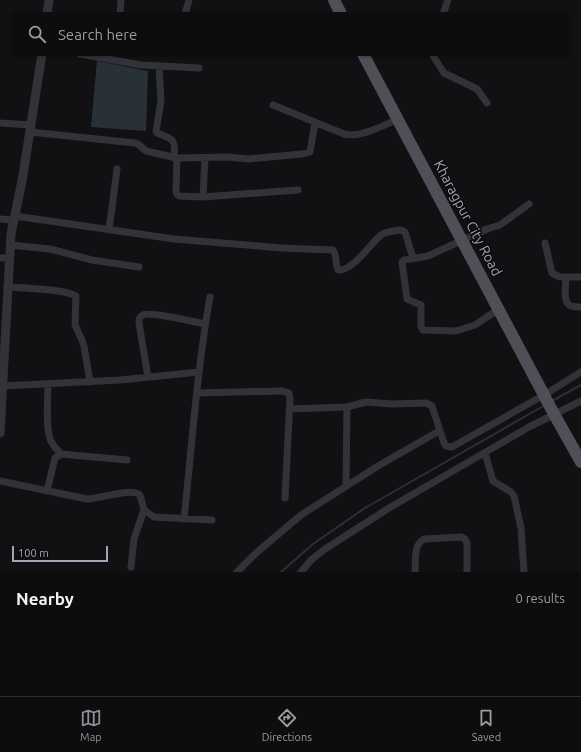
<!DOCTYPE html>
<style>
:root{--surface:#0d0d0e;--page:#1b1b1c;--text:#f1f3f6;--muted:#9a9c9e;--line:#2d2d2e;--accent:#8c9099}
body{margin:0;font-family:Ubuntu,sans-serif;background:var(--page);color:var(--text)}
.scale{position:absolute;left:12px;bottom:10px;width:96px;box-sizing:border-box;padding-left:4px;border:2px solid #a2a6b4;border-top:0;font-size:11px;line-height:14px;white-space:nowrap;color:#a2a6b4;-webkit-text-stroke:3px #0c0c0e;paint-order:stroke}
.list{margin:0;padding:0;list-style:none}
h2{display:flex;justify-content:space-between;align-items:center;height:52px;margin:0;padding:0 16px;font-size:17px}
h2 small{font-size:13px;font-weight:400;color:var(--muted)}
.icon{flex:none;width:22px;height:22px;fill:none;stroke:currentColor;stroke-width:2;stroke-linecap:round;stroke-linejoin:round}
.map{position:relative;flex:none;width:581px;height:572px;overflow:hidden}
.search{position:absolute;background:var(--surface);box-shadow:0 1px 3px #0004;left:12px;right:12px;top:12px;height:44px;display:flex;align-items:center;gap:10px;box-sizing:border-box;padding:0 14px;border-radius:4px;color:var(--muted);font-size:15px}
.sheet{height:124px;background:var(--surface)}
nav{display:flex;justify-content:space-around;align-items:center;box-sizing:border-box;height:56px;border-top:1px solid var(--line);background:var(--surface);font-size:11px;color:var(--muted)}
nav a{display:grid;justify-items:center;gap:2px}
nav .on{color:var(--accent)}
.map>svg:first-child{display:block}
</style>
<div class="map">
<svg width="581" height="572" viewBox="0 0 581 572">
<rect width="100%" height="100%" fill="#111113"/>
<!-- water -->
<path fill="#293138" d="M 97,61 L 148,71 L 146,131 L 91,127 Z"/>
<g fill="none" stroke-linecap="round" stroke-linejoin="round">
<!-- stream -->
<path stroke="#293138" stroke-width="2" d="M 552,401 L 581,385
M 281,572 L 313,544 L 365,508 L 545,405"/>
<!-- minor -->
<path stroke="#323338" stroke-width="7" d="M 120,14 L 121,0
M 185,14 L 189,0
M 443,14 L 448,0
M 80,54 L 141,65 L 199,68
M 432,54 L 444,73 L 477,89 L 487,103
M 159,66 L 161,101 L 156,131 L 157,133 C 173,139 176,139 174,158
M 273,105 L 344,134 C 361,138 382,126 398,119
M 0,123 L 31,125
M 30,132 L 135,143 L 138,144 L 146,151 L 177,158 L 227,157 L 249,159 L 302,154 L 310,152 L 315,123
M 177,158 L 176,191 L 177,194 L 179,196 L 203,197 L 298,190
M 203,197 L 205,158
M 15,216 L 174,239 L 282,248 L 333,250 C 337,255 335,264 338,270 C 352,272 371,243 381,235 C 385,232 389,232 393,231 C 398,230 401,229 405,232 L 413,258
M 0,219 L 14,220
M 109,230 L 117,169
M 545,243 L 552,273 L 560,277 L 581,277
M 10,245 L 50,249 L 92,260 L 139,267
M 0,258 L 9,258
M 566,277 C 566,284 562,303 571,306 C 574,307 578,307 581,307
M 7,287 C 22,288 66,289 76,296 L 75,325 L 82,340 L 84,346 L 90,382
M 499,309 L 475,325 L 456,331 L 423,330 L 421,327 L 421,305 L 407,299 L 402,262 L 404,260 L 428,256 L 487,229 L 500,225 L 529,204
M 148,377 L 139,323 C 139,319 139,317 143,315 C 149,311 195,322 205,324
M 48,384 C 48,398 45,430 51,441 C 53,446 58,450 61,454
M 3,386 L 120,380 L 199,372
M 197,393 L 282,391 L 289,393 L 290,398 L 285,498
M 289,409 L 347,407 L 366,402 L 392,404 L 426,403 L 432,406 L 444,443 L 446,446 L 452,447 L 544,395 L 581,372
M 485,453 L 493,481 L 511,492 L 514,496 L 521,528 L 524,572
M 0,481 L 87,499 C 100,499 131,487 140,495 L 144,510 L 154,517 L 212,520
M 346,486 L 347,407
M 47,491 L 55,458 L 61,454 L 127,460
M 184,519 C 192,444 197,370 210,297
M 131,567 L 134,539 L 144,510
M 237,572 L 256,553 L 301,515 L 378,466 L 439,431
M 301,572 L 311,560 L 325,549 L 389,508 L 529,427 L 581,401
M 415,572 C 416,561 413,545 424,539 L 461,537 L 465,539 L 467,543 L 467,572"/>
<!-- tertiary -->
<path stroke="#323338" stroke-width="9" d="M 47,14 L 49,0
M 0,433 L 11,234 L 22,181 L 42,54"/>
<!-- primary -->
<path stroke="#4e4f57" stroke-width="12" d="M 334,0 L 341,14
M 363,54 L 554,414 L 581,462"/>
</g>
<g text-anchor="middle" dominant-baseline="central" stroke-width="3" stroke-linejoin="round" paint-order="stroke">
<!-- street labels -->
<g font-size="14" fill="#a2a6b4" stroke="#0c0c0e">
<text transform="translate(468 218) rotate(62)">Kharagpur City Road</text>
</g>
</g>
</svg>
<div class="scale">100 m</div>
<div class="search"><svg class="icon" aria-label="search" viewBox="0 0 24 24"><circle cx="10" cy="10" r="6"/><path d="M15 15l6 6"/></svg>Search here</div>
</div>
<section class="sheet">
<h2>Nearby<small>0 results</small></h2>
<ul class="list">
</ul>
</section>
<nav>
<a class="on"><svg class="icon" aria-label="map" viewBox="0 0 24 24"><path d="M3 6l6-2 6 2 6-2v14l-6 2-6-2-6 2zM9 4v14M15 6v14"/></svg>Map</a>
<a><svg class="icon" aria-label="directions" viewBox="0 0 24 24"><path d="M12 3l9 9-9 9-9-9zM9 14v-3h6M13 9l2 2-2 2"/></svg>Directions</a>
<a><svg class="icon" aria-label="saved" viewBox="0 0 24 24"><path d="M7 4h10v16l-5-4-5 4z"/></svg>Saved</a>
</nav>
